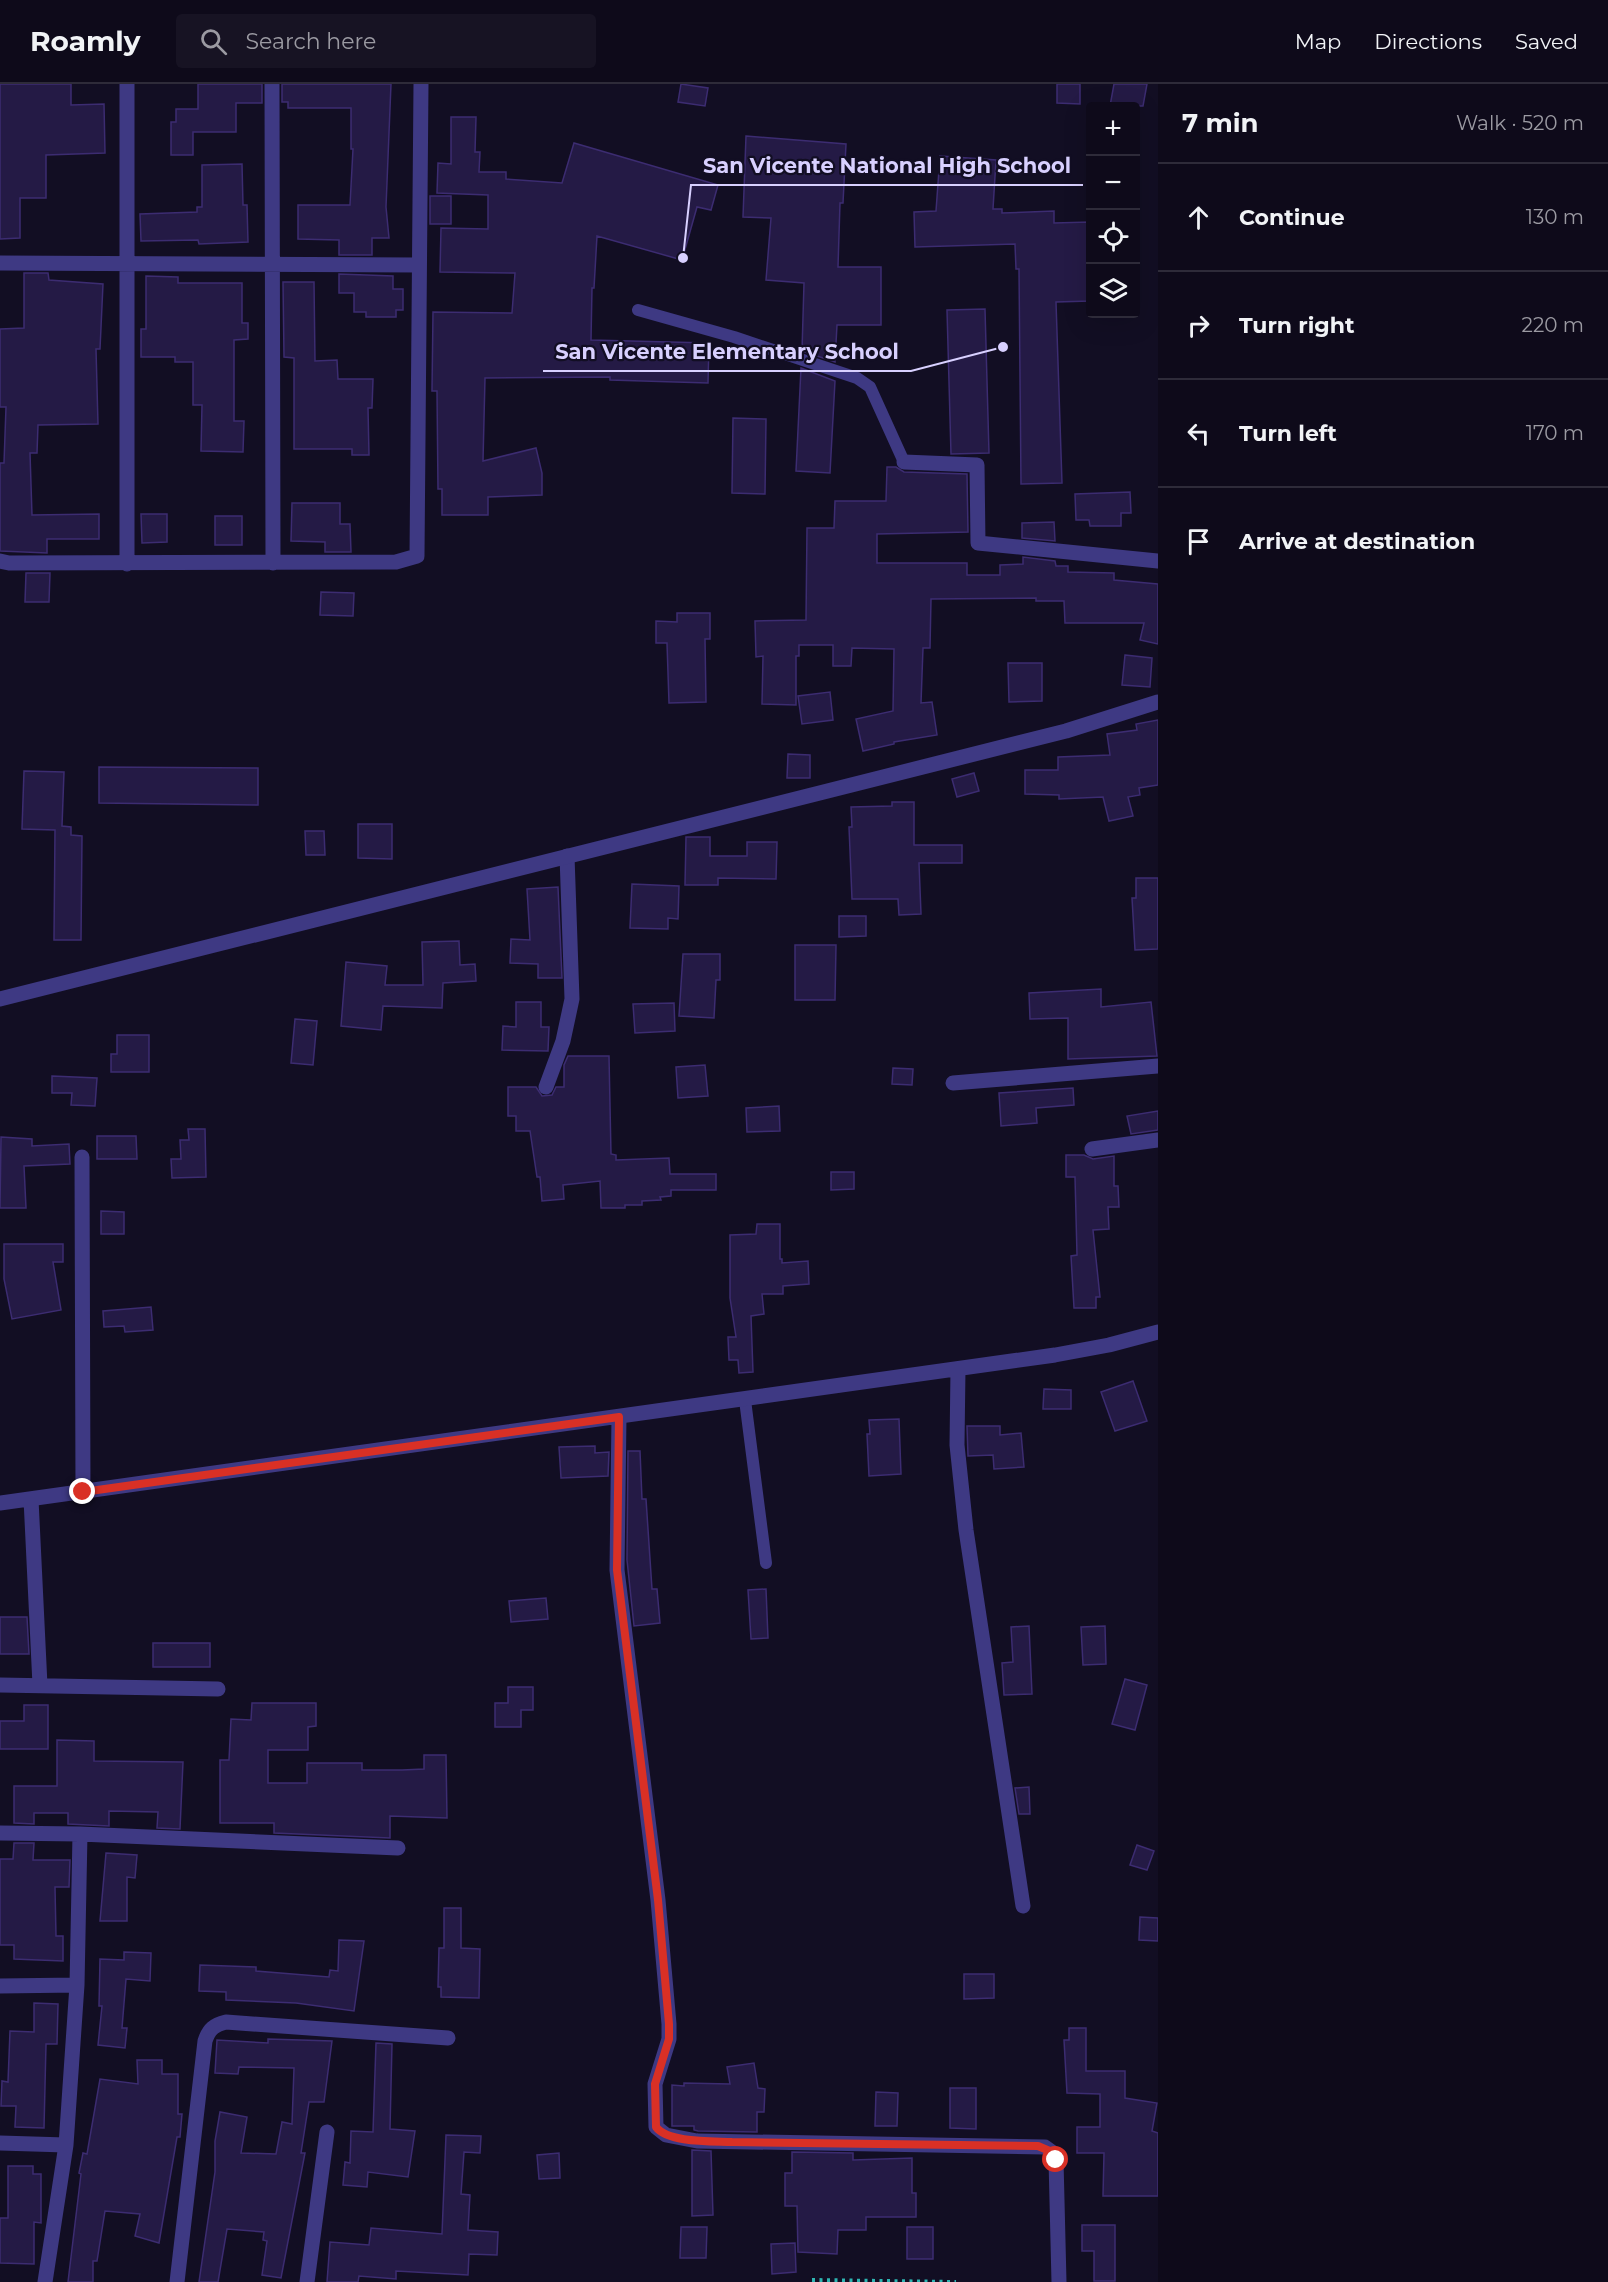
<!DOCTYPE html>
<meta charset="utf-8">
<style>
:root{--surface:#0e0a1a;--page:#171323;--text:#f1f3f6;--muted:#9b9aa2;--line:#2e2b39}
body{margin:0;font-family:Montserrat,sans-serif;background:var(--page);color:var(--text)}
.controls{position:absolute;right:18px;top:18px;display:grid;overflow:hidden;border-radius:6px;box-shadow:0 6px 24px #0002}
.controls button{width:54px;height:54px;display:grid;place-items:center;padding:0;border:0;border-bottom:2px solid var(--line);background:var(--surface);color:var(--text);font:30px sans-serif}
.stop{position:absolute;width:18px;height:18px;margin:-14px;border:4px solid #d93025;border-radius:50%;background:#fff}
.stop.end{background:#d93025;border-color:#fff;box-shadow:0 2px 6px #0008}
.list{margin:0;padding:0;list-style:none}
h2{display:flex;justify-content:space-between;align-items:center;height:78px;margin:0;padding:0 24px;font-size:26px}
h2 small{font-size:20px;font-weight:400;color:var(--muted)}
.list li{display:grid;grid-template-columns:39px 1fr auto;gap:18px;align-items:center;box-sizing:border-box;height:108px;padding:0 24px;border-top:2px solid var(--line)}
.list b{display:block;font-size:22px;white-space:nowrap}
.list em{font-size:20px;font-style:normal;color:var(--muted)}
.icon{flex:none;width:33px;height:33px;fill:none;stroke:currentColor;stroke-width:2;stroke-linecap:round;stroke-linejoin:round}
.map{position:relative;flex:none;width:1158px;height:2198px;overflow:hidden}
header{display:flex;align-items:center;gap:36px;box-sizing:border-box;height:84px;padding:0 30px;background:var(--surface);border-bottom:2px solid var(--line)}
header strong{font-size:28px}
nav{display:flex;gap:33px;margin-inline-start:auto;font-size:21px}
.search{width:420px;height:54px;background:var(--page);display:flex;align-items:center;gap:15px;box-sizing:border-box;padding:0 21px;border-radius:6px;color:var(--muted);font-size:22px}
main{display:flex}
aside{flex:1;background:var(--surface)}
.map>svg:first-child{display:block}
</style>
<header>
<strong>Roamly</strong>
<div class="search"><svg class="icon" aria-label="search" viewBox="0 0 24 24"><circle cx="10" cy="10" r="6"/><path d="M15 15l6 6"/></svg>Search here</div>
<nav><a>Map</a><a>Directions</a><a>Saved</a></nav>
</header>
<main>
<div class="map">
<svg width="1158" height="2198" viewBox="0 0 1158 2198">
<rect width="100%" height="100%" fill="#120e23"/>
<!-- building -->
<path fill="#241a45" stroke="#3c2c71" stroke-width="1.5" d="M 0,0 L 71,0 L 71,21 L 104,20 L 105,69 L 46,71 L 46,114 L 20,114 L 20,154 L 0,155 Z
M 198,0 L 262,0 L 262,19 L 236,19 L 236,48 L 193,48 L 193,71 L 171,71 L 171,38 L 176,38 L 176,25 L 198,25 Z
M 282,0 L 391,0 L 386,123 L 389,154 L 372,154 L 372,171 L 339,171 L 339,156 L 298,155 L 298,121 L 350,121 L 353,65 L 351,65 L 351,24 L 288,24 L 288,18 L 282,18 Z
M 681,0 L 708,4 L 705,22 L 678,18 Z
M 1057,0 L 1080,0 L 1080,20 L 1057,19 Z
M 1114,0 L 1147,0 L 1143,22 L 1110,22 Z
M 451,33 L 476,33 L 475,68 L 480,68 L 479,88 L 506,88 L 506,95 L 562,99 L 574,59 L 718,101 L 711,126 L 697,123 L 682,176 L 597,152 L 594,204 L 592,204 L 591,256 L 709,259 L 708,299 L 610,296 L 610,293 L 485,294 L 483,377 L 536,364 L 542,389 L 542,411 L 488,413 L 488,431 L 442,431 L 442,405 L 438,405 L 437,307 L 432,307 L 433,228 L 512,229 L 515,189 L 440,188 L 441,144 L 488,145 L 488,111 L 437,109 L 438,79 L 451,80 Z
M 746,52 L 846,60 L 843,119 L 840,119 L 838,183 L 881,183 L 881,241 L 837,241 L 835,278 L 802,267 L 804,199 L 766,196 L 771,134 L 743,133 Z
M 940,72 L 996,76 L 993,125 L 1002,125 L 1002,129 L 1054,127 L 1054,139 L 1090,138 L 1090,217 L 1056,218 L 1062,399 L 1021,400 L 1019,185 L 1016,185 L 1015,160 L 915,163 L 914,128 L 936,127 Z
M 242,80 L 243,121 L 247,121 L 248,158 L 199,160 L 198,156 L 141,157 L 140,130 L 197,128 L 197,123 L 202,123 L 202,81 Z
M 430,112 L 451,112 L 451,140 L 430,140 Z
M 24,189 L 48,189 L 49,196 L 103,200 L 100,265 L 96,265 L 98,340 L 38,341 L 37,369 L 30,369 L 32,431 L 99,430 L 99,455 L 47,455 L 47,469 L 0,467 L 0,379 L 4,379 L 6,323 L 0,323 L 0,245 L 24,244 Z
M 339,190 L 393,192 L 393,205 L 403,205 L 403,226 L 396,226 L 396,233 L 366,233 L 366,228 L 354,228 L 354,209 L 339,209 Z
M 146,192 L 178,193 L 178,199 L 242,199 L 242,239 L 248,239 L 248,255 L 234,256 L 234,337 L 244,337 L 243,368 L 201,367 L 202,321 L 193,321 L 193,278 L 175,278 L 175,273 L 141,273 L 141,245 L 146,245 Z
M 283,198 L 314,198 L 315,277 L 337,276 L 338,295 L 373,295 L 372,324 L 368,324 L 369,371 L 352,371 L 352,365 L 294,365 L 294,274 L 284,273 Z
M 985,225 L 989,369 L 951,370 L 947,226 Z
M 801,284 L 835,297 L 830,389 L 796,387 Z
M 733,334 L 766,335 L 765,410 L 732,409 Z
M 887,383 L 896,383 L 904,388 L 967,390 L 968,448 L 877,450 L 877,479 L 967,479 L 967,491 L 1000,491 L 1000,481 L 1023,480 L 1023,473 L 1055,477 L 1056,482 L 1068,482 L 1068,488 L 1114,489 L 1114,496 L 1158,500 L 1158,560 L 1140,556 L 1144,539 L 1065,539 L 1064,517 L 1036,517 L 1036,514 L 931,515 L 930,564 L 923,564 L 921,619 L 932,618 L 937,651 L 894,658 L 894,660 L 863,667 L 856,635 L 893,627 L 894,565 L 852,564 L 851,582 L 833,582 L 833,561 L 799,561 L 799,572 L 796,572 L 796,621 L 762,620 L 763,572 L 756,573 L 755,537 L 806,536 L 807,444 L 834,444 L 835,417 L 886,417 Z
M 1130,408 L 1131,429 L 1121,429 L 1121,442 L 1090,442 L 1089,436 L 1076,436 L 1075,410 Z
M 292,419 L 340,419 L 340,440 L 350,440 L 351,468 L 325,468 L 325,458 L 291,457 Z
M 141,430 L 167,430 L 167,458 L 142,459 Z
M 215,432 L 242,432 L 242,461 L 215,461 Z
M 1054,438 L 1055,457 L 1022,454 L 1022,439 Z
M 26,489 L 50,489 L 49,518 L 25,518 Z
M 321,508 L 354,509 L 353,532 L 320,531 Z
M 677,529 L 710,529 L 710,555 L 705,555 L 706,618 L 669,619 L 667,559 L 656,559 L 656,537 L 677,538 Z
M 1125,571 L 1152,574 L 1150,603 L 1122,601 Z
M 1008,579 L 1042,579 L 1042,617 L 1009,618 Z
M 830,608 L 833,636 L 802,640 L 798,612 Z
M 1158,636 L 1158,701 L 1139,704 L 1140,711 L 1128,713 L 1133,732 L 1109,737 L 1103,713 L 1059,715 L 1059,711 L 1025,710 L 1025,686 L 1058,686 L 1058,673 L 1110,671 L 1107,650 L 1137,646 L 1136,640 Z
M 788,670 L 810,671 L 810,694 L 787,694 Z
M 99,683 L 258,684 L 258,721 L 99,719 Z
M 24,687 L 64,688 L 62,742 L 71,743 L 71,751 L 82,752 L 81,856 L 54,856 L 55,746 L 22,745 Z
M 974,689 L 979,707 L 957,713 L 952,695 Z
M 892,718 L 914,718 L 914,761 L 962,761 L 962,779 L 919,779 L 921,830 L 899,831 L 898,815 L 852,815 L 849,743 L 852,743 L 851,723 L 892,722 Z
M 358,740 L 392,740 L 392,775 L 358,774 Z
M 305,747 L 324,747 L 325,771 L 306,771 Z
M 686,753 L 710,753 L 710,772 L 747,772 L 747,758 L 777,758 L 776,795 L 718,794 L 718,801 L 685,801 Z
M 1136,794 L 1158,794 L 1158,865 L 1135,866 L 1132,814 L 1136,814 Z
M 632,800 L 679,802 L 678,835 L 668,834 L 668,845 L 630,844 Z
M 558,803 L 562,894 L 538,894 L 538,880 L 510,879 L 511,855 L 530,856 L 527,805 Z
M 839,832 L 866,832 L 866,852 L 839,853 Z
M 459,857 L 460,881 L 475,880 L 476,897 L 443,899 L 442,924 L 383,922 L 381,946 L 341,942 L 346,878 L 387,882 L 385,901 L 423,901 L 422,858 Z
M 795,861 L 836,861 L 835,916 L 795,916 Z
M 683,870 L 720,870 L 720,896 L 716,896 L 714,934 L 679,932 Z
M 1101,905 L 1101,923 L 1151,918 L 1157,972 L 1068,975 L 1068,934 L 1030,935 L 1029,909 Z
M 516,918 L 541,918 L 541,943 L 549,943 L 548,967 L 502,966 L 503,942 L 516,943 Z
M 674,919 L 675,947 L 635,949 L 633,920 Z
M 295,935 L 317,937 L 313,981 L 291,979 Z
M 117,951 L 149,951 L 149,988 L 111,988 L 111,970 L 117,970 Z
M 568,972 L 609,972 L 611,1070 L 616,1071 L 616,1076 L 669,1074 L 670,1090 L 716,1090 L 716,1106 L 671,1106 L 671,1112 L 660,1113 L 661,1116 L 642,1117 L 642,1121 L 625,1121 L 625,1124 L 601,1124 L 600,1097 L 563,1101 L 564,1115 L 542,1117 L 540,1093 L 537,1093 L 530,1047 L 516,1047 L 516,1032 L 508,1032 L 508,1003 L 536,1003 L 542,1012 L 552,1011 L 556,1003 L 564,1003 L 564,981 Z
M 705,981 L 708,1012 L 678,1014 L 676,983 Z
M 893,984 L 913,985 L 912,1001 L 892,1000 Z
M 52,992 L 97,994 L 95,1022 L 71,1021 L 72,1009 L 52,1009 Z
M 1073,1004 L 1074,1021 L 1036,1024 L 1037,1039 L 1001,1042 L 999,1009 Z
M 779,1022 L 780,1047 L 747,1048 L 746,1024 Z
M 1158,1027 L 1158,1046 L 1131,1050 L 1127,1032 Z
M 188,1045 L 205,1045 L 206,1093 L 172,1094 L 171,1075 L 181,1075 L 180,1056 L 189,1056 Z
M 97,1052 L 136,1052 L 137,1075 L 97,1075 Z
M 1,1053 L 32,1055 L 32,1062 L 69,1060 L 70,1080 L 24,1082 L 26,1124 L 0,1124 Z
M 1066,1071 L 1084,1071 L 1093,1075 L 1114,1072 L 1114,1102 L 1118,1102 L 1119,1123 L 1108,1123 L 1109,1145 L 1093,1146 L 1100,1213 L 1096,1213 L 1096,1224 L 1074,1224 L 1071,1172 L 1077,1171 L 1075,1093 L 1066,1093 Z
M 831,1088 L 854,1088 L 854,1105 L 831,1106 Z
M 101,1127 L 124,1128 L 124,1150 L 101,1150 Z
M 757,1140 L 780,1140 L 780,1175 L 782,1175 L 782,1179 L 808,1177 L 809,1200 L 783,1202 L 783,1210 L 762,1210 L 764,1230 L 751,1232 L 753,1288 L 739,1289 L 738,1276 L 729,1276 L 728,1253 L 736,1253 L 730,1214 L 730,1151 L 756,1150 Z
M 4,1160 L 63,1160 L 63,1178 L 53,1178 L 61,1226 L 12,1235 L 4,1195 Z
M 151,1223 L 153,1246 L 125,1248 L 124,1242 L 104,1243 L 103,1227 Z
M 1133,1297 L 1147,1337 L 1115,1347 L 1101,1308 Z
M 1044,1305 L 1071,1306 L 1071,1325 L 1043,1325 Z
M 899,1335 L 901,1390 L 869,1392 L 867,1350 L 870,1350 L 869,1336 Z
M 967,1342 L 1000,1342 L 1000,1351 L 1021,1349 L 1024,1383 L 994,1385 L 993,1371 L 968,1372 Z
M 595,1362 L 595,1369 L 609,1368 L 608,1392 L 561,1394 L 559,1363 Z
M 628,1367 L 640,1367 L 642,1415 L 646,1415 L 652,1505 L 657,1505 L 660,1539 L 634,1542 L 627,1476 Z
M 766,1505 L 768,1554 L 751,1555 L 748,1506 Z
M 546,1514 L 548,1535 L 511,1538 L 509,1517 Z
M 0,1533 L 27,1533 L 29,1570 L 0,1570 Z
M 1029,1542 L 1032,1610 L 1004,1611 L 1002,1579 L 1013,1578 L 1011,1543 Z
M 1105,1542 L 1106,1580 L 1083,1581 L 1081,1543 Z
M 153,1559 L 210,1559 L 210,1583 L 153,1583 Z
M 1125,1595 L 1147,1601 L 1135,1646 L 1112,1640 Z
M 508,1603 L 533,1603 L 533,1626 L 521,1626 L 521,1643 L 495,1643 L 495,1619 L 508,1619 Z
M 252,1619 L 316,1619 L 316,1642 L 308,1643 L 308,1666 L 268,1666 L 268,1699 L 307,1699 L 307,1679 L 362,1679 L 362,1686 L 402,1686 L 424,1685 L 424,1671 L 446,1671 L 447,1734 L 390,1732 L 390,1754 L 274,1749 L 274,1739 L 220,1739 L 220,1676 L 229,1676 L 231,1635 L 251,1636 Z
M 24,1621 L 48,1621 L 48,1665 L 0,1665 L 0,1637 L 24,1637 Z
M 57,1656 L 94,1657 L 94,1677 L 183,1678 L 180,1745 L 157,1744 L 158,1728 L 109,1727 L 109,1742 L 68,1740 L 68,1729 L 34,1729 L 34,1740 L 14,1739 L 14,1702 L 57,1702 Z
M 1029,1703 L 1030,1730 L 1019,1730 L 1015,1704 Z
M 14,1759 L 34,1759 L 33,1776 L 70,1776 L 69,1803 L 55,1803 L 56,1852 L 63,1852 L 63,1877 L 14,1875 L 14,1861 L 0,1861 L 0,1775 L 13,1775 Z
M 1137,1761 L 1154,1767 L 1147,1786 L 1130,1781 Z
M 106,1769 L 137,1771 L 135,1794 L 127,1793 L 127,1837 L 100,1837 Z
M 444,1824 L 461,1824 L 461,1864 L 480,1865 L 479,1914 L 441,1913 L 441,1903 L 438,1903 L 439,1864 L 444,1864 Z
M 1140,1833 L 1158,1834 L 1158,1857 L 1139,1856 Z
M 339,1856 L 364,1857 L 354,1927 L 296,1919 L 226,1916 L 226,1908 L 199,1907 L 200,1881 L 256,1883 L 256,1887 L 329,1893 L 330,1886 L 338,1887 Z
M 124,1868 L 151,1869 L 150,1897 L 126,1895 L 122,1944 L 127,1944 L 125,1964 L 98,1961 L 102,1922 L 99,1922 L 100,1875 L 124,1876 Z
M 964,1890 L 994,1890 L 994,1914 L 964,1915 Z
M 34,1919 L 58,1920 L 57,1960 L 46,1960 L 44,2044 L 15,2043 L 16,2022 L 1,2022 L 2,1997 L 8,1998 L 10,1947 L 34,1948 Z
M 1069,1944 L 1086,1944 L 1086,1987 L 1125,1987 L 1125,2014 L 1157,2019 L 1152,2047 L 1158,2049 L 1158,2112 L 1103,2112 L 1104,2069 L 1077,2069 L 1077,2043 L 1100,2043 L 1100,2010 L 1067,2009 L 1064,1956 L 1069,1956 Z
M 268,1955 L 332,1957 L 324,2018 L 309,2018 L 301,2069 L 305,2069 L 281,2194 L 262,2191 L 267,2157 L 263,2156 L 264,2148 L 227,2145 L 218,2198 L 199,2198 L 215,2088 L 215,2057 L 220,2028 L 247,2033 L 241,2069 L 276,2070 L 282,2038 L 292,2040 L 294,1984 L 239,1983 L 238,1990 L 215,1989 L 217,1956 L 268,1959 Z
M 376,1959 L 392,1960 L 390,2045 L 415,2047 L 408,2093 L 368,2088 L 367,2103 L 343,2101 L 345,2078 L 350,2079 L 351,2047 L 373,2048 Z
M 137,1976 L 162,1976 L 162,1990 L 178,1990 L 178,2030 L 182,2030 L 180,2053 L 177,2053 L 159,2159 L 135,2152 L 140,2130 L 105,2127 L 97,2177 L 93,2177 L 93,2198 L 68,2198 L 81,2090 L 79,2089 L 83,2069 L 87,2070 L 100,1995 L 138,2000 Z
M 754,1979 L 758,2004 L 765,2005 L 764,2028 L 757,2028 L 757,2048 L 698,2047 L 694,2046 L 694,2042 L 672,2042 L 672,2001 L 684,2002 L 684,1999 L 730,2000 L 727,1983 Z
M 950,2004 L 976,2004 L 976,2045 L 950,2044 Z
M 876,2008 L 898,2009 L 897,2042 L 875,2042 Z
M 446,2051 L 481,2052 L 480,2069 L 464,2068 L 461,2110 L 470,2111 L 468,2146 L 498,2148 L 497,2171 L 469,2170 L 468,2191 L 396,2187 L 396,2195 L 359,2192 L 358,2198 L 327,2198 L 330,2158 L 369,2161 L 371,2144 L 442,2150 Z
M 692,2066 L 711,2067 L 713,2131 L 692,2132 Z
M 792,2068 L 853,2069 L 853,2076 L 912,2074 L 912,2109 L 916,2109 L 916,2133 L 866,2133 L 866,2146 L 838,2146 L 837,2170 L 798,2168 L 797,2122 L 785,2122 L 785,2089 L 792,2089 Z
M 559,2069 L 560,2094 L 539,2095 L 537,2071 Z
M 8,2082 L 33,2082 L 33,2090 L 41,2090 L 41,2139 L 34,2138 L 34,2180 L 0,2179 L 0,2134 L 8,2134 Z
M 1082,2141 L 1115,2141 L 1115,2197 L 1094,2197 L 1094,2167 L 1082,2167 Z
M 681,2143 L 707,2143 L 706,2174 L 680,2174 Z
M 907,2143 L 933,2143 L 933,2175 L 907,2175 Z
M 795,2159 L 796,2188 L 772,2190 L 771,2160 Z"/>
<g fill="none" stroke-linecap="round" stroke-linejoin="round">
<!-- path -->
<path stroke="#2eb6b3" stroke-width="4" stroke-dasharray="3 4.5" stroke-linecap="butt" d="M 812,2196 L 956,2198"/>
<!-- service -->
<path stroke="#3e3983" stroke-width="12" d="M 638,226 L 734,253 L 857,294 L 870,303 L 904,378
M 745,1316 L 766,1479"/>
<!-- minor -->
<path stroke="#3e3983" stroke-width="15" d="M 272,0 L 273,479
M 0,179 L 419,181
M 904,378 L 977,381 L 978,459 L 1158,477
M 0,477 L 9,479 L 396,478 L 417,472 L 421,0
M 127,480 L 127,0
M 953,999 L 1158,982
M 546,1003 L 563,957 L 572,915 L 567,772
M 1092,1065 L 1158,1056
M 82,1073 L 83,1408
M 958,1285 L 957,1361 L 966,1446 L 1023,1822
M 619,1333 L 617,1486 L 658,1816 L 669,1940 L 669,1955 L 655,2000 L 656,2043 L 666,2051 L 697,2057 L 1045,2063 L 1052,2068 L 1056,2076 L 1059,2198
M 31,1415 L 40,1601
M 0,1419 L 1055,1271 L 1109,1261 L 1158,1248
M 0,1601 L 218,1605
M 0,1749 L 80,1750 L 398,1764
M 0,1902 L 77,1901
M 0,2059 L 66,2061
M 45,2198 L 66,2061 L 77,1901 L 80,1750
M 177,2198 L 205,1957 C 209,1945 214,1941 226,1938 L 448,1954
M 307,2198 L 327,2048"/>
<!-- tertiary -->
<path stroke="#3e3983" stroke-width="15" d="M 0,915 L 1066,647 L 1158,618"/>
</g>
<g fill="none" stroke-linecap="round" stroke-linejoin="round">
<!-- route -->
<path stroke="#d93025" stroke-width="8" d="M 83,1408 L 619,1333 L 617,1486 L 658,1816 L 669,1940 L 669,1955 L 655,2000 L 656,2043 C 668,2059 712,2057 732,2058 L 1038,2062 L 1052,2068 L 1056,2076"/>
</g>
<!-- callouts -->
<path fill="none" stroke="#d8d0ff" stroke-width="2" d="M683 174L691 101H1083M1003 263L911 287H543"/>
<g fill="#d8d0ff" stroke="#120e23" stroke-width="2">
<circle cx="683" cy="174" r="6"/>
<circle cx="1003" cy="263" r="6"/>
</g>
<g font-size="21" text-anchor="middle" font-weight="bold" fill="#d8d0ff" stroke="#120e23" stroke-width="4.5" stroke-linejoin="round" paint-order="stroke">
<text x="887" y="89">San Vicente National High School</text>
<text x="727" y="275">San Vicente Elementary School</text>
</g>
</svg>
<div class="controls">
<button>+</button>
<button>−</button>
<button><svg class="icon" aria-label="locate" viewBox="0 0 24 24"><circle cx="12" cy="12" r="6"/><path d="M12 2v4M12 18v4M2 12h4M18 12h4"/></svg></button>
<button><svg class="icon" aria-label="layers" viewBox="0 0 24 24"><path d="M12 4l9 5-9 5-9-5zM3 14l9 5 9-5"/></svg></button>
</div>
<div class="stop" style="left:1056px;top:2076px"></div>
<div class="stop end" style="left:83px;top:1408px"></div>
</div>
<aside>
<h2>7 min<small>Walk · 520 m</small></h2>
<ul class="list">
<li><svg class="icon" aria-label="ahead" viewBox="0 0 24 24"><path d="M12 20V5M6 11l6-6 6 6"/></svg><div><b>Continue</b></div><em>130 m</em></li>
<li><svg class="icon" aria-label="right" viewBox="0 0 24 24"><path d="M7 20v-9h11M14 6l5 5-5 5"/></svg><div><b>Turn right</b></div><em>220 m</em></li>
<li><svg class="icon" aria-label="left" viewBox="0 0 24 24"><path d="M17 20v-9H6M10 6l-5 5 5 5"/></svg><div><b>Turn left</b></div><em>170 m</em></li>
<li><svg class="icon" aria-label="arrive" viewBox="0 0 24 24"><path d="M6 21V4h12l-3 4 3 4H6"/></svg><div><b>Arrive at destination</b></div></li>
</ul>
</aside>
</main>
